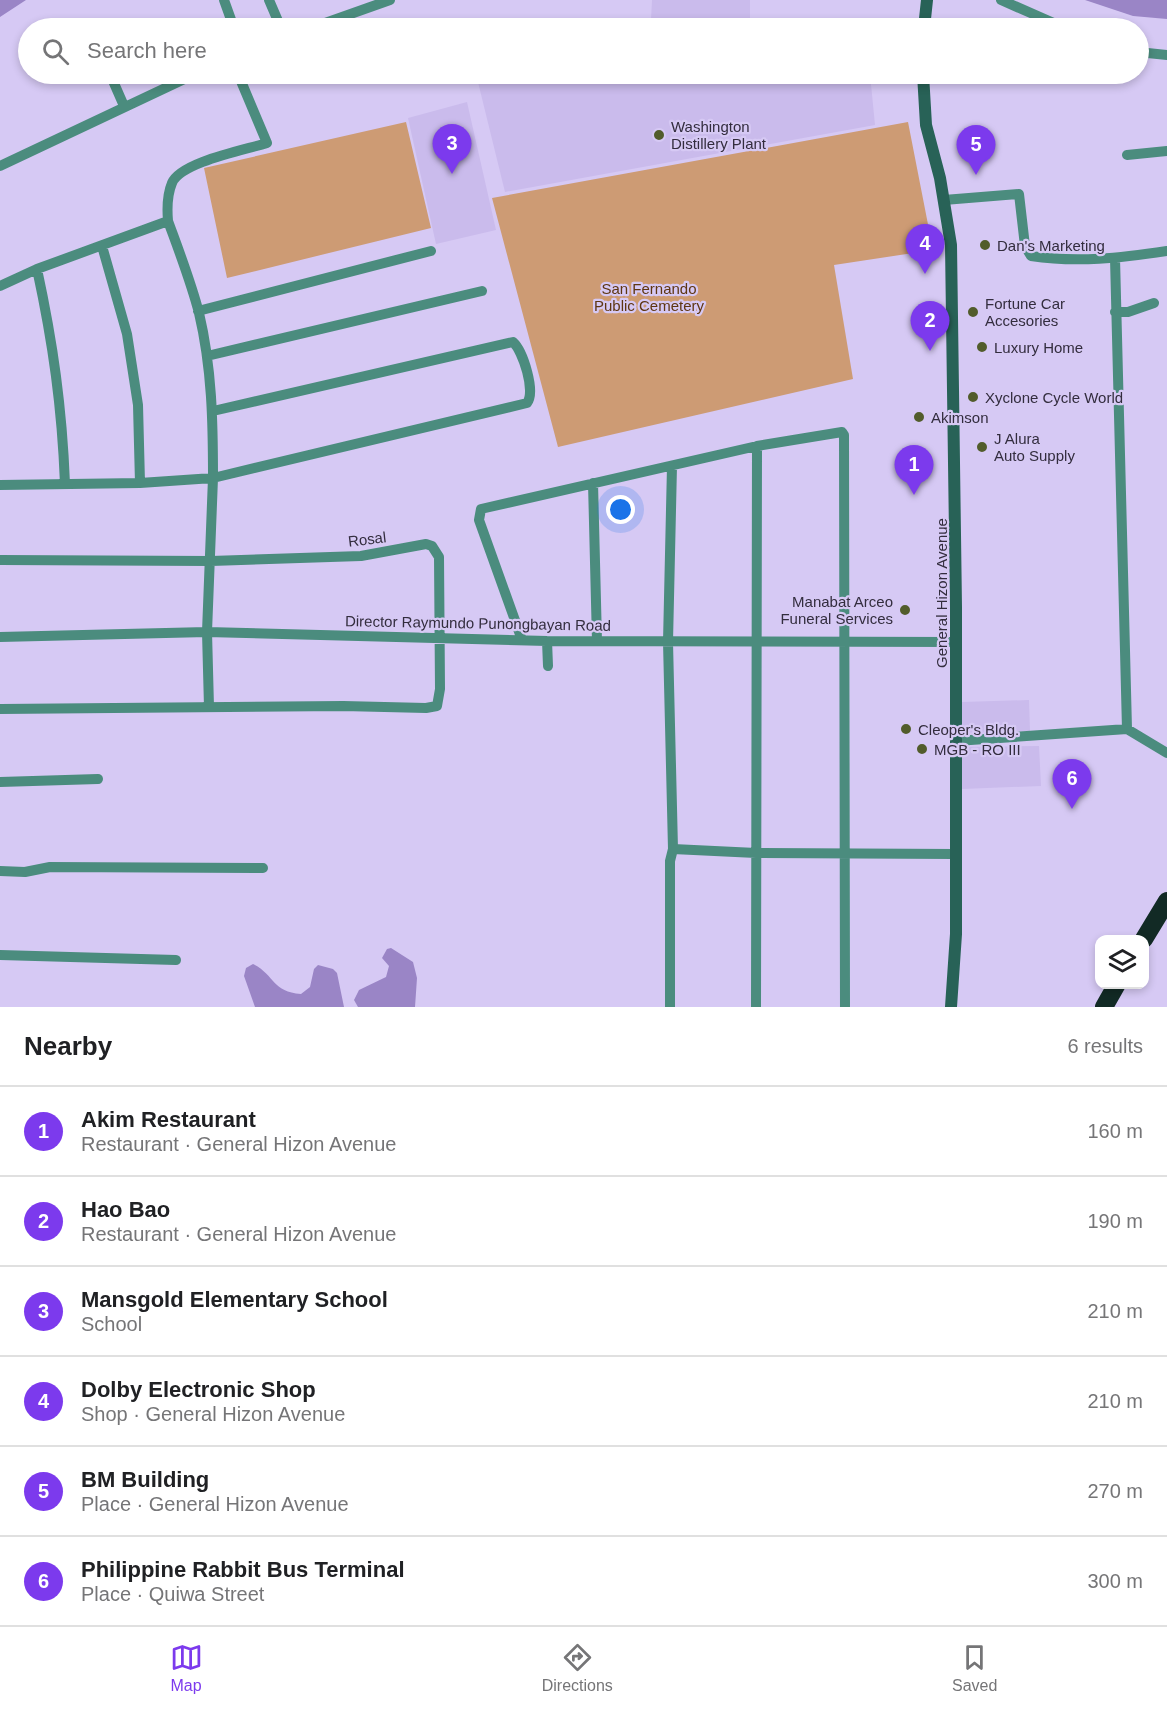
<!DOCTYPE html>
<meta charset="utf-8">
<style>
:root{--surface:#fff;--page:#f6f6f6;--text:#202124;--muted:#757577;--line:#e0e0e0;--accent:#7c3aed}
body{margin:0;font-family:Helvetica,sans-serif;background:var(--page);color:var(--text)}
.controls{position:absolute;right:18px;bottom:18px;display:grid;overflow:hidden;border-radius:12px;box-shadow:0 3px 9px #0003}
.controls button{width:54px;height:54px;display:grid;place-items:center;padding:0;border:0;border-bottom:2px solid var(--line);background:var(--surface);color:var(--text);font:30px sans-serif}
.you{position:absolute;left:621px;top:510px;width:21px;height:21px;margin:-15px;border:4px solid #fff;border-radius:50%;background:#1a73e8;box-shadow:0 0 0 9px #1a73e833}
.badge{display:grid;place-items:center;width:39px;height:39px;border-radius:50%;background:var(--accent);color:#fff;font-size:20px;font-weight:700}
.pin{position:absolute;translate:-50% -50px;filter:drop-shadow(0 2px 3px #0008)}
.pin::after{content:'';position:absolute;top:32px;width:21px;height:18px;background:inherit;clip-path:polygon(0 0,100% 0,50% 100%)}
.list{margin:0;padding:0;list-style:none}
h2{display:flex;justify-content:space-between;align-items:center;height:78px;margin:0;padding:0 24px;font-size:26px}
h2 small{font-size:20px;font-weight:400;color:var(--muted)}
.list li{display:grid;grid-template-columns:39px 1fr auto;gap:18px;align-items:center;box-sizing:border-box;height:90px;padding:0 24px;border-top:2px solid var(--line)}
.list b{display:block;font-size:22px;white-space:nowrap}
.list p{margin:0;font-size:20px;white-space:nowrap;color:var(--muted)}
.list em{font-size:20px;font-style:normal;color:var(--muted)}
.icon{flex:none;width:33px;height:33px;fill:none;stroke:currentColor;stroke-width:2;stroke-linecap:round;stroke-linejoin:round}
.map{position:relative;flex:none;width:1167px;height:1007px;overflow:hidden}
.search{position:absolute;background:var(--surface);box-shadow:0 3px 9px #0003;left:18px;right:18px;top:18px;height:66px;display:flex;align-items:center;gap:15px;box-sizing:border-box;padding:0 21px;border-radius:33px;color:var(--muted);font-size:22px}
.sheet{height:618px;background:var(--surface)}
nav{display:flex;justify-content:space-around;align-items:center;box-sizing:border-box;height:84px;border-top:2px solid var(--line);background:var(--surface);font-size:16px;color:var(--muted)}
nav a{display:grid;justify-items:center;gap:3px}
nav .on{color:var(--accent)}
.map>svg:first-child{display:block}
</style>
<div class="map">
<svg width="1167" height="1007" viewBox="0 0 1167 1007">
<rect width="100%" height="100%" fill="#d6c9f4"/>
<!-- built -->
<path fill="#cabbec" d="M 652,0 L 750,0 L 750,28 L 601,28 L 651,20 Z
M 476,74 L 870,74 L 875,125 L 505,192 Z
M 467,102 L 496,230 L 436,244 L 408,118 Z
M 1029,700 L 1030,731 L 962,733 L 962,702 Z
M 1039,746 L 1041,786 L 962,789 L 962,747 Z"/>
<!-- green -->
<path fill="#cd9b74" d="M 406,122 L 431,228 L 227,278 L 204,168 Z
M 908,122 L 933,250 L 834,265 L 853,379 L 558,447 L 492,198 Z"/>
<!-- water -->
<path fill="#9a85c6" d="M 0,0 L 26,0 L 0,17 Z
M 1085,0 L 1167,0 L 1167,19 L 1133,16 Z
M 391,948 L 413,962 L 417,978 L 415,1007 L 358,1007 L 354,1000 L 359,990 L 386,977 L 389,966 L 382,958 L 387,949 Z
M 253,964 C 275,975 272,992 301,994 L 310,987 L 314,969 L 318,965 L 333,969 L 337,973 L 344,1007 L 255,1007 L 244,976 L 246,968 Z"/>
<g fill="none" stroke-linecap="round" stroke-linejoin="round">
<!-- street -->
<path stroke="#4b8c7e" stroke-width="10" d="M 224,0 L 234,28
M 269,0 L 281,28
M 1001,0 L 1065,28
M 89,24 L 91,28
M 311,28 L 390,0
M 1138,52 L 1167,55
M 110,74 L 124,106
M 1127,155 L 1167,151
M 0,166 L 195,74
M 944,200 L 1019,194 L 1025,246 L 1031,256 C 1077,263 1121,258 1167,251
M 168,221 C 167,209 167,195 172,183 C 181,162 245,150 267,143 L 238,74
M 102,246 L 127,334 L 138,405 L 140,483
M 1115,258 L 1127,729
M 37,269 C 53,343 62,407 65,484
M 0,286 L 37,269 L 168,221 C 179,251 191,282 199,313 C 212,368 213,422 213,478 L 140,483 L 0,485
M 198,311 L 431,251
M 1115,312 L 1128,312 L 1154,303
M 207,356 L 482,291
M 593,483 L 597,641
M 0,560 L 211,561 L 361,556 L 426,544 L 432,546 L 439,557 L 440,689 L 437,706 L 426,708 L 343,706 L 0,709
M 0,637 L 207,632 L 547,641 L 955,642
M 522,640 L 479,520 L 481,509 L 757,446 L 842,432 L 844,435 L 845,1007
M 547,641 L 548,666
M 209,707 L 207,632 L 213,478 L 527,403 C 536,392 523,351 513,342 L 213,411
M 956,741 L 1127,729 L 1167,753
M 0,782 L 98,779
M 673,849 L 756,853 L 954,854
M 0,871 L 25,872 L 50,867 L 263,868
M 0,955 L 176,960
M 670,1007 L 670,861 L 673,849 L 668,642 L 672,466
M 756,1007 L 757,446"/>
<!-- secondary -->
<path stroke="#286257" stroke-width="12" d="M 924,28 L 927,0
M 923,74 L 926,125 L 940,178 L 951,245 L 956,607 L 956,934 L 951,1007"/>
<!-- highway -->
<path stroke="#122a25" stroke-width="18" d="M 1144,939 L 1167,901
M 1104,1007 L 1117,984"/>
</g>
<!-- markers -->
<g fill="#525c2b" stroke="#d6c9f4" stroke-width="2">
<circle cx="659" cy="135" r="6"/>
<circle cx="985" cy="245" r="6"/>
<circle cx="973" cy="312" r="6"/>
<circle cx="982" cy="347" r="6"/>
<circle cx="973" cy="397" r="6"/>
<circle cx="919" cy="417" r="6"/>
<circle cx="982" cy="447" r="6"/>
<circle cx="905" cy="610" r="6"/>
<circle cx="906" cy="729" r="6"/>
<circle cx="922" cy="749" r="6"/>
</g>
<g text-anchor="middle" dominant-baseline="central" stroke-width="4.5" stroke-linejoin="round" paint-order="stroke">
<!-- poi labels -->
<g font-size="15" fill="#332d3e" stroke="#d6c9f4" text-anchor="start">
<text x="671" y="126">Washington<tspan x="671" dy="17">Distillery Plant</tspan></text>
<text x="997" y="245">Dan's Marketing</text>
<text x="985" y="303">Fortune Car<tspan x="985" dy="17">Accesories</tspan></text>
<text x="994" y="347">Luxury Home</text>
<text x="985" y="397">Xyclone Cycle World</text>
<text x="931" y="417">Akimson</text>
<text x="994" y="438">J Alura<tspan x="994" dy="17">Auto Supply</tspan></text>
<text x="893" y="601" text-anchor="end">Manabat Arceo<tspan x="893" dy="17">Funeral Services</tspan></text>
<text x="918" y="729">Cleoper's Bldg.</text>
<text x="934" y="749">MGB - RO III</text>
</g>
<!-- park labels -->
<g font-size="15" fill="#5e3612" stroke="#d6c9f4">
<text x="649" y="288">San Fernando<tspan x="649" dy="17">Public Cemetery</tspan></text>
</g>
<!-- street labels -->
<g font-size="15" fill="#332d3e" stroke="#d6c9f4">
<text transform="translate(367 539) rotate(-7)">Rosal</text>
<text transform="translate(941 593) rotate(-90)">General Hizon Avenue</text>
<text transform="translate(478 623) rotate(1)">Director Raymundo Punongbayan Road</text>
</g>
</g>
</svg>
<div class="controls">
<button><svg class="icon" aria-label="layers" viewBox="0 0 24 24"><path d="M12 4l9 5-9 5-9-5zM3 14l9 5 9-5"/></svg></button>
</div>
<div class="you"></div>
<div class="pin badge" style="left:914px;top:495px">1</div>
<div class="pin badge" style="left:930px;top:351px">2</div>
<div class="pin badge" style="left:452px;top:174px">3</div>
<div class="pin badge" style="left:925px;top:274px">4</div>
<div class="pin badge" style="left:976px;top:175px">5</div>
<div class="pin badge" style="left:1072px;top:809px">6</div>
<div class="search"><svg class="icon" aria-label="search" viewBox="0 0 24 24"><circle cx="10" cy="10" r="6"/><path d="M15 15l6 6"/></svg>Search here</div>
</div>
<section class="sheet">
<h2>Nearby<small>6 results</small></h2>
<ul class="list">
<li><span class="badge">1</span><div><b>Akim Restaurant</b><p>Restaurant · General Hizon Avenue</p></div><em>160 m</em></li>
<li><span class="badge">2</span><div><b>Hao Bao</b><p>Restaurant · General Hizon Avenue</p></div><em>190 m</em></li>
<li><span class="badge">3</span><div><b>Mansgold Elementary School</b><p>School</p></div><em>210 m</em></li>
<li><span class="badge">4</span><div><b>Dolby Electronic Shop</b><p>Shop · General Hizon Avenue</p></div><em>210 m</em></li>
<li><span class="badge">5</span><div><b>BM Building</b><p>Place · General Hizon Avenue</p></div><em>270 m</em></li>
<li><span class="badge">6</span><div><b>Philippine Rabbit Bus Terminal</b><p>Place · Quiwa Street</p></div><em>300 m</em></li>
</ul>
</section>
<nav>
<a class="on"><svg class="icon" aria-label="map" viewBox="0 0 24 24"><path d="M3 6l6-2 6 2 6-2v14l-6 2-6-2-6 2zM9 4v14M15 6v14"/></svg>Map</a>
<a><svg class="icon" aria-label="directions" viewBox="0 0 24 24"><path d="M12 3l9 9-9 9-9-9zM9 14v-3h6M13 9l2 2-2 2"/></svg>Directions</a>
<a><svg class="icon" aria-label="saved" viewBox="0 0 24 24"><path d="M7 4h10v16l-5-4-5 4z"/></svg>Saved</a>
</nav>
